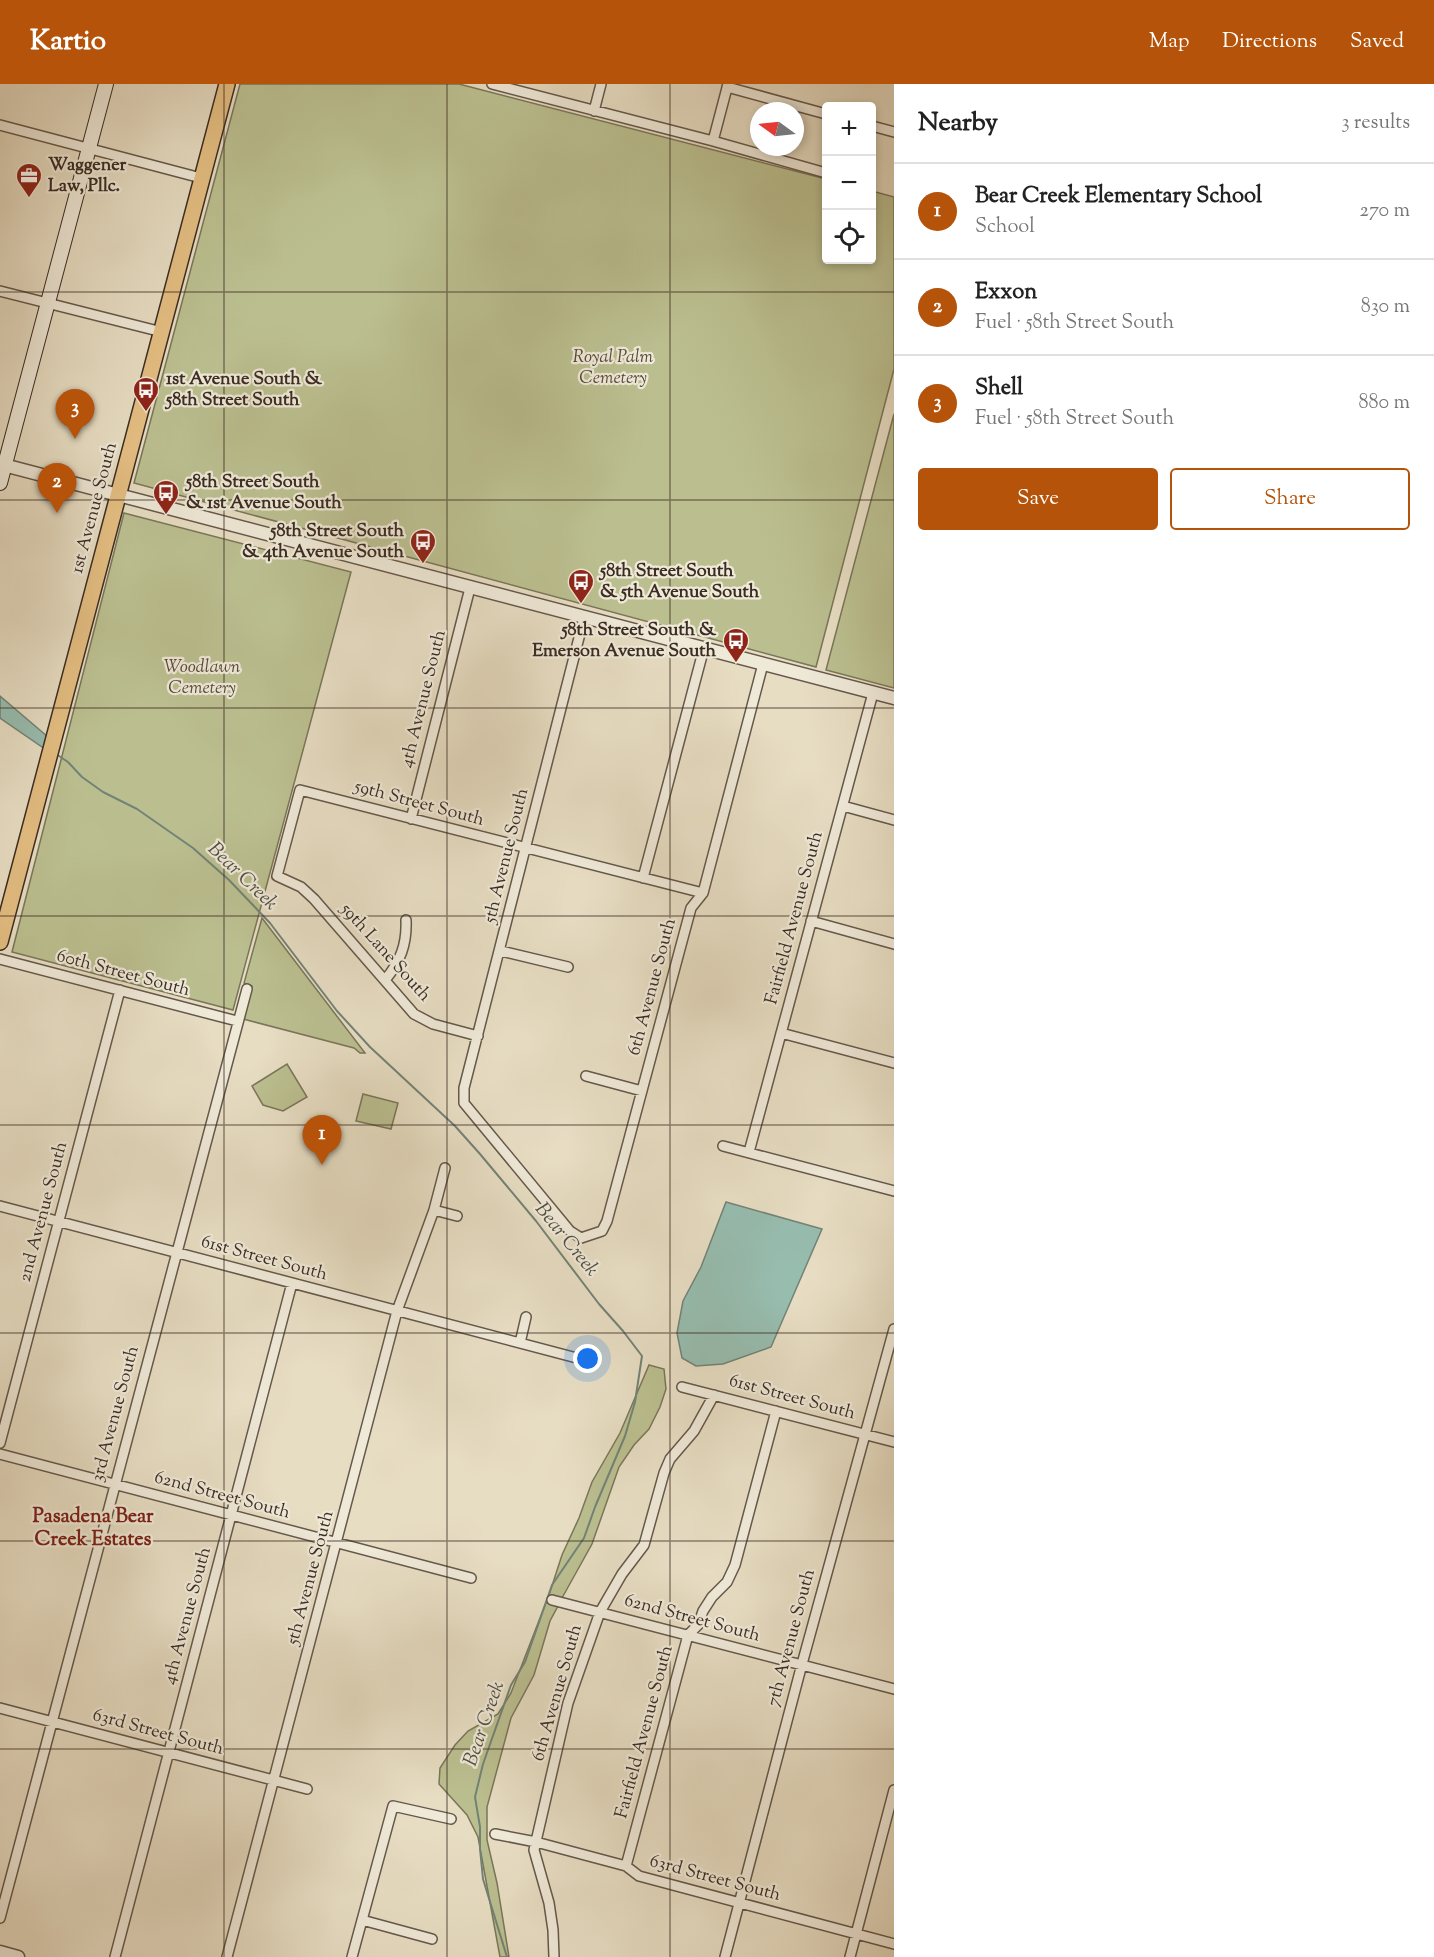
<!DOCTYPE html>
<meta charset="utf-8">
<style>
:root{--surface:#fff;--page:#f6f6f6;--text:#222;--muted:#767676;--line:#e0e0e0;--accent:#b45309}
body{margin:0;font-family:"Sorts Mill Goudy",serif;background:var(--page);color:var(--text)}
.controls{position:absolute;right:18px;top:18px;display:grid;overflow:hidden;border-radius:6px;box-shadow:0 3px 9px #0003}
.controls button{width:54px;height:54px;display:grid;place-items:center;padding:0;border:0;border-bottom:2px solid var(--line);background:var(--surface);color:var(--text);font:30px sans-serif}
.compass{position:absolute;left:750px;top:18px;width:54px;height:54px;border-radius:50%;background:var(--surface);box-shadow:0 3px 9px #0003;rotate:285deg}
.you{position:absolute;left:588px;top:1275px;width:21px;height:21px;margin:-15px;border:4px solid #fff;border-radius:50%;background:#1a73e8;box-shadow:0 0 0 9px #1a73e833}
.badge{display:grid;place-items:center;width:39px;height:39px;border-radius:50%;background:var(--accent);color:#fff;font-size:20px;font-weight:700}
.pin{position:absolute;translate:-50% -50px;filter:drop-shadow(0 2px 3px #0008)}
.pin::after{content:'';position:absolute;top:32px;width:21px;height:18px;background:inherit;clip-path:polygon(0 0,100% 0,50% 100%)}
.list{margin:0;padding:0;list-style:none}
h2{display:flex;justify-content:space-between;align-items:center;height:78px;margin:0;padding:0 24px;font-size:26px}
h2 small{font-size:20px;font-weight:400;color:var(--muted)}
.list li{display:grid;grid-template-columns:39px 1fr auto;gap:18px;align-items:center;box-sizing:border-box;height:96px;padding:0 24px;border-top:2px solid var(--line)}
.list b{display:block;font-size:22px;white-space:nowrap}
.list p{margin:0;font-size:20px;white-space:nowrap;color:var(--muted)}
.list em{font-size:20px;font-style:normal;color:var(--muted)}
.actions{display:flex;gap:12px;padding:18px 24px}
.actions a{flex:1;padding:14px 0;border:2px solid var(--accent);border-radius:6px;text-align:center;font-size:21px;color:var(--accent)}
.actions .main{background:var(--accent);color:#fff}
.icon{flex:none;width:33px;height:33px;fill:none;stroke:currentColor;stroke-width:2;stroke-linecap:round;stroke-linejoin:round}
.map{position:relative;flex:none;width:894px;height:1873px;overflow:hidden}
header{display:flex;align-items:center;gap:36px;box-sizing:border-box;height:84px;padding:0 30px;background:var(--accent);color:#fff}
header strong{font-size:28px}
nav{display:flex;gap:33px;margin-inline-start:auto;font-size:21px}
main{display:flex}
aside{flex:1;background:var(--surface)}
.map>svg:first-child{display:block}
</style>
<header>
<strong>Kartio</strong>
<nav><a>Map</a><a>Directions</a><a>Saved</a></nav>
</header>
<main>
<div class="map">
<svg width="894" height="1873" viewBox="0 0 894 1873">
<rect width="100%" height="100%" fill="#e7ddc3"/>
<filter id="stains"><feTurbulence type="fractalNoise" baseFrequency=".00333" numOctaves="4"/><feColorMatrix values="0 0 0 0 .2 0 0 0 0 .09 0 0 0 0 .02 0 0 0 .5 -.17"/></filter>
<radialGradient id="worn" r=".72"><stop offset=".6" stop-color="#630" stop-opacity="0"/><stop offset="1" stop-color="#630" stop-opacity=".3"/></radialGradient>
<!-- green -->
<path fill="#bbbf90" stroke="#7a765a" stroke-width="1.5" d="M 240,0 L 459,0 L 826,95 L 826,176 L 872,176 L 872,107 L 894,113 L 894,285 L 816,583 L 134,399 Z
M 894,330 L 894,604 L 826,586 Z
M 124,429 L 351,488 L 233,926 L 12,868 Z
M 262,834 L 365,969 L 360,969 L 354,964 L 243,935 L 252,902 L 244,899 Z
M 287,980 L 307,1013 L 283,1027 L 263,1021 L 252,1002 Z
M 363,1010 L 398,1019 L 391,1045 L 356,1037 Z
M 649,1281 L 664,1285 L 666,1305 L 660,1323 L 649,1345 L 634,1361 L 619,1383 L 592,1460 L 562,1514 L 549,1511 L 562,1471 L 579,1434 L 592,1398 L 620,1349 Z
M 547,1516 L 547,1519 L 558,1522 L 550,1537 L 534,1591 L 511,1634 L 487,1723 L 487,1756 L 497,1799 L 509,1873 L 500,1873 L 478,1753 L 467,1731 L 439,1700 L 440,1684 L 455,1661 L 468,1647 L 498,1630 L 511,1609 Z"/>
<!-- water -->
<path fill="#97bdaf" stroke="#728377" stroke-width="1.5" d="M 0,612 L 48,653 L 45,665 L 0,634 Z
M 726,1118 L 822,1145 L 771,1263 L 723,1280 L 696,1282 L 682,1274 L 677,1249 L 683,1217 L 701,1183 Z"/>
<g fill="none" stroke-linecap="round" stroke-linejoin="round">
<!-- stream -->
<path stroke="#728377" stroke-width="2" d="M 56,670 L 68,678 L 82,693 L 103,708 L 137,725 L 193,764 L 229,796 L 270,839 L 337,927 L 370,963 L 455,1042 L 480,1070 L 536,1137 L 599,1220 L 623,1247 L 642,1272 L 635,1318 L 625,1352 L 595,1423 L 584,1454 L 552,1501 L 525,1578 L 511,1601 L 483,1680 L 475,1713 L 480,1743 L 480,1765 L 483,1795 L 507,1873"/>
<defs>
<path id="minor" d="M 492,0 L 713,57 L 826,89
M 727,3 L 826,30
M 594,27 L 601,0
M 0,41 L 201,94
M 872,42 L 894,48
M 713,57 L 728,0
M 0,207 L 162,248
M 584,534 C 544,690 505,847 464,1004 L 464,1019 L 570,1147 L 581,1154 L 602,1147 L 607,1137 L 691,824 L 703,809 L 763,580
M 843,722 L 894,736
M 411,735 L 470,504
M 643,794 L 704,564
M 811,837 L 894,860
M 501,867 L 568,883
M 0,875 L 237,937
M 385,896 C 400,878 407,861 406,836
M 781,949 L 894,979
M 478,952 L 433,940 L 414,930 L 314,815 L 301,803 L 277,792 L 300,706 L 703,809
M 586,992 L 642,1007
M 723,1062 L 894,1107
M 749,1068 L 873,609
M 0,1122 L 592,1278
M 434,1126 L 457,1132
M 520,1259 L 526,1233
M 682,1303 L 894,1358
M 0,1359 L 120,906
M 0,1370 L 471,1494
M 552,1516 L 894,1605
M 0,1624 L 307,1705
M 495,1750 L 536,1758 L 626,1782 L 639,1792 L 894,1860
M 626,1782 L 688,1551 L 698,1541 L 703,1527 L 712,1513 L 727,1498 L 735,1481 L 776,1327
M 0,1834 L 247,905
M 362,1836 L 432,1855
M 115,1873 L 292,1199
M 227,1873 L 397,1227 L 434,1126 L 445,1084
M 352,1873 L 393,1722 L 451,1735
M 554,1873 L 553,1846 L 549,1819 L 534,1766 L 568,1619 L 600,1528 L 622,1490 L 644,1461 L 664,1389 L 670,1375 L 694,1347 L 714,1311
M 725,1873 L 802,1580 L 894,1245
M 850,1873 L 894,1706"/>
<path id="tertiary" d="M 0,380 L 894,614
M 0,1868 L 18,1873"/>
<path id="secondary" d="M 0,399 L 106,0"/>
<path id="primary" d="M 0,858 L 227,0"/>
</defs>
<!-- minor casing -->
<use href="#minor" stroke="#65584b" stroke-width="12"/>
<!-- tertiary casing -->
<use href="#tertiary" stroke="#65584b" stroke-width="15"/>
<!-- secondary casing -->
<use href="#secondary" stroke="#3a2c23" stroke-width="16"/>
<!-- primary casing -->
<use href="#primary" stroke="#3a2c23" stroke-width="18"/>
<!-- minor -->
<use href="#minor" stroke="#efe9d8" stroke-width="9"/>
<!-- tertiary -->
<use href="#tertiary" stroke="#efe9d8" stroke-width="12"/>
<!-- secondary -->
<use href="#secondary" stroke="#efe9d8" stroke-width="14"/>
<!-- primary -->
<use href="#primary" stroke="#e4be82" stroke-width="15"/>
</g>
<!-- grid -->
<path fill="none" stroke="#3a2c23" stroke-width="1.5" stroke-opacity="0.55" d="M 224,0 L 224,1873M 447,0 L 447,1873M 670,0 L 670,1873M 0,208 L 894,208M 0,416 L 894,416M 0,624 L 894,624M 0,832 L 894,832M 0,1041 L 894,1041M 0,1249 L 894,1249M 0,1457 L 894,1457M 0,1665 L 894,1665"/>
<!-- icons -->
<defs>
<symbol id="office-pin" viewBox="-11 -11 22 30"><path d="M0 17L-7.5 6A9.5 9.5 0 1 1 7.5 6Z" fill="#8f2418" stroke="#efe9d8"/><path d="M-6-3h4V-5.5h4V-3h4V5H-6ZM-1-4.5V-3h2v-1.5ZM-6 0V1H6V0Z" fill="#fff"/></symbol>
<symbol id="bus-pin" viewBox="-11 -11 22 30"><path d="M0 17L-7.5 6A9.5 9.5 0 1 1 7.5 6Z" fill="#8f2418" stroke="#efe9d8"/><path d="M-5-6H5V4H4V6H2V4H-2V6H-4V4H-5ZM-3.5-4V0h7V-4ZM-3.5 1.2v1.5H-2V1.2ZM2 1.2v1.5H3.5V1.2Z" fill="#fff"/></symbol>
</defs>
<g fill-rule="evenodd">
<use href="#office-pin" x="14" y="77" width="30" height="40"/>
<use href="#bus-pin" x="131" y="291" width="30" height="40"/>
<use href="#bus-pin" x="151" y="394" width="30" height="40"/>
<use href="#bus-pin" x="408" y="443" width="30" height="40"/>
<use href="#bus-pin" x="566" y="483" width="30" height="40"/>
<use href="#bus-pin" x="721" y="542" width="30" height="40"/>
</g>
<g text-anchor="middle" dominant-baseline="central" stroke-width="4.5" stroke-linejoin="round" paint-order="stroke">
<!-- poi labels -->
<g font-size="18" font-weight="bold" fill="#3a2c23" stroke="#efe9d8" text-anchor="start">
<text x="48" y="82">Waggener<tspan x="48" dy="21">Law, Pllc.</tspan></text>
<text x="166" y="296">1st Avenue South &amp;<tspan x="166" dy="21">58th Street South</tspan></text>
<text x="186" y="399">58th Street South<tspan x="186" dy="21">&amp; 1st Avenue South</tspan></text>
<text x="404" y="448" text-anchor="end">58th Street South<tspan x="404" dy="21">&amp; 4th Avenue South</tspan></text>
<text x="600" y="488">58th Street South<tspan x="600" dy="21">&amp; 5th Avenue South</tspan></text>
<text x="716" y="547" text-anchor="end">58th Street South &amp;<tspan x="716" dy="21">Emerson Avenue South</tspan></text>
</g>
<!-- park labels -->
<g font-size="18" font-style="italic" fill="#544939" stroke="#efe9d8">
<text x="613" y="274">Royal Palm<tspan x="613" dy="21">Cemetery</tspan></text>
<text x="202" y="584">Woodlawn<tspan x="202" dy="21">Cemetery</tspan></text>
</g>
<!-- street labels -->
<g font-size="18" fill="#3a2c23" stroke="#efe9d8">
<text transform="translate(95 424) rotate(-75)">1st Avenue South</text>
<text transform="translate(424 615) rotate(-76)">4th Avenue South</text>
<text transform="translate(419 720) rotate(15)">59th Street South</text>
<text transform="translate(507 772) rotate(-76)">5th Avenue South</text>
<text transform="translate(795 834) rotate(-75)">Fairfield Avenue South</text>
<text transform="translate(385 869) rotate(48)">59th Lane South</text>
<text transform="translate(123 890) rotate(15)">60th Street South</text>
<text transform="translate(653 903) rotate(-75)">6th Avenue South</text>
<text transform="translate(44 1128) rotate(-75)">2nd Avenue South</text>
<text transform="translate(264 1175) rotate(15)">61st Street South</text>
<text transform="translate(792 1314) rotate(15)">61st Street South</text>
<text transform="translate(116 1330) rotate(-75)">3rd Avenue South</text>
<text transform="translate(222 1412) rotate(15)">62nd Street South</text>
<text transform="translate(311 1494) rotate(-75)">5th Avenue South</text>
<text transform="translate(188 1532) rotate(-75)">4th Avenue South</text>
<text transform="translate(692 1535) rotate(15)">62nd Street South</text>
<text transform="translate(792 1554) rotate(-75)">7th Avenue South</text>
<text transform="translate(558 1609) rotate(-74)">6th Avenue South</text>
<text transform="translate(645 1648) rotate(-75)">Fairfield Avenue South</text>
<text transform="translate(158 1649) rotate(15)">63rd Street South</text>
<text transform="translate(715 1795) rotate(15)">63rd Street South</text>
</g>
<!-- water labels -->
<g font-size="20" font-style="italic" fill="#515046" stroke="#efe9d8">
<text transform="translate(242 793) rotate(44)">Bear Creek</text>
<text transform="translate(566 1156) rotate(51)">Bear Creek</text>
<text transform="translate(485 1640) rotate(-71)">Bear Creek</text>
</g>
<!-- neighbourhood labels -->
<g font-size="20" font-weight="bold" fill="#7a1f14" stroke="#efe9d8">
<text x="93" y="1433">Pasadena Bear<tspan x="93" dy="23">Creek Estates</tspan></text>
</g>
</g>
<rect width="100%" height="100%" filter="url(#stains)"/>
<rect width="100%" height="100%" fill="url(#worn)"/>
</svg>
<div class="controls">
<button>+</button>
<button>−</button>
<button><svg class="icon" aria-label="locate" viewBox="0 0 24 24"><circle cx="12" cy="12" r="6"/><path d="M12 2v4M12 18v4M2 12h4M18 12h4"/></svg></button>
</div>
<svg class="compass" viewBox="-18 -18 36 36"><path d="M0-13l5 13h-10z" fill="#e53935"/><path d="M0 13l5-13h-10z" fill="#767676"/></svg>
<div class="you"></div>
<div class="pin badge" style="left:322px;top:1081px">1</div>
<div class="pin badge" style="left:57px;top:429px">2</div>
<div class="pin badge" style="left:75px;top:355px">3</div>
</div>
<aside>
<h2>Nearby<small>3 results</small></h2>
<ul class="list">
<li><span class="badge">1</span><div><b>Bear Creek Elementary School</b><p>School</p></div><em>270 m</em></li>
<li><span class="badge">2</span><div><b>Exxon</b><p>Fuel · 58th Street South</p></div><em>830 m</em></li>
<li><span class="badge">3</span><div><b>Shell</b><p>Fuel · 58th Street South</p></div><em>880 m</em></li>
</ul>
<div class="actions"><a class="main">Save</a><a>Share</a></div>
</aside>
</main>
